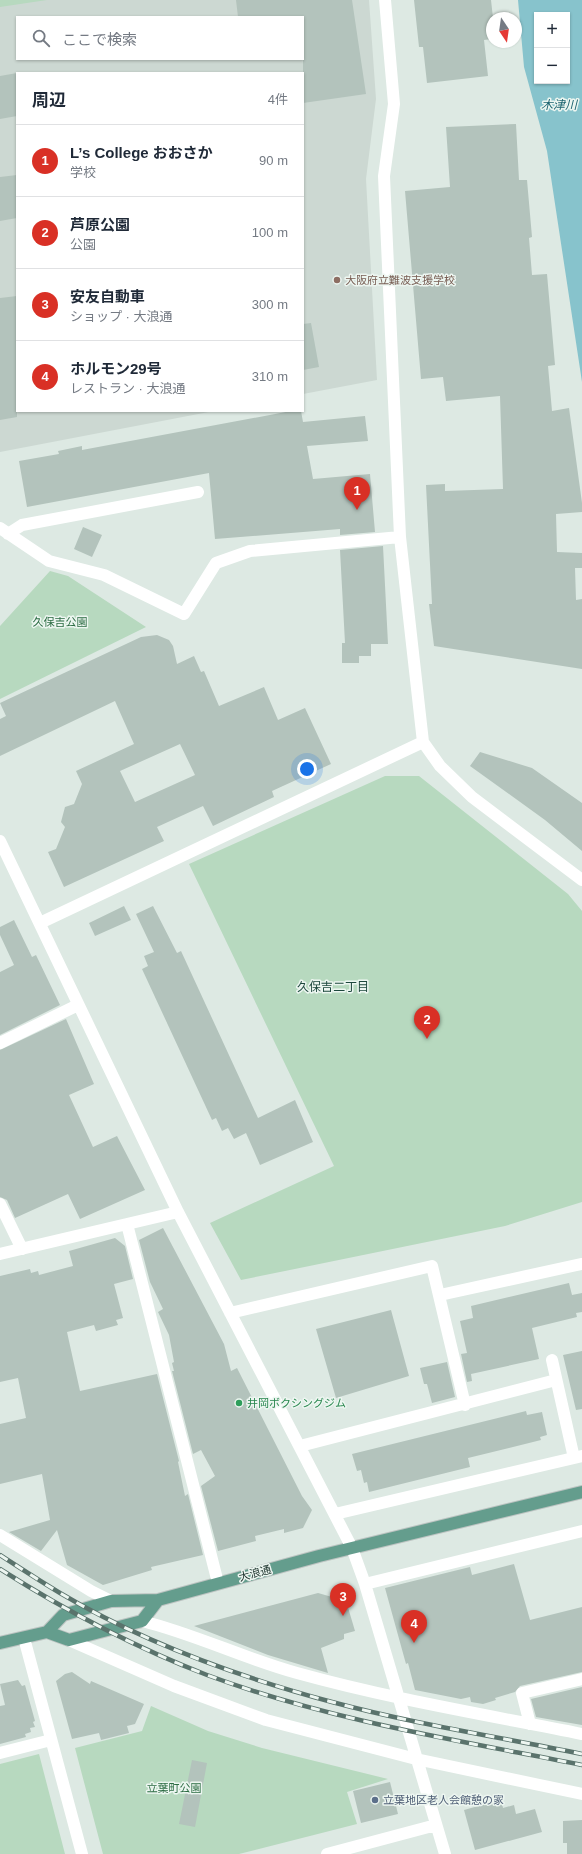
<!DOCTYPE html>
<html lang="ja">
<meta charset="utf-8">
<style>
:root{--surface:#fff;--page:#f2f2f3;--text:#1f2937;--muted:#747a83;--line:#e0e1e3;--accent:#d93025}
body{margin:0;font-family:Arial,"Noto Sans JP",sans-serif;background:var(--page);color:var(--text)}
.controls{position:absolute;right:12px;top:12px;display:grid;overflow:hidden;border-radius:0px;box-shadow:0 1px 3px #0004}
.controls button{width:36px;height:36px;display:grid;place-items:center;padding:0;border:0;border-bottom:1px solid var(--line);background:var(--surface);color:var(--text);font:20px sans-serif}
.compass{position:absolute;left:486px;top:12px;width:36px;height:36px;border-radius:50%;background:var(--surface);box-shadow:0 1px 3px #0004;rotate:167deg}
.you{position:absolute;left:307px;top:769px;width:14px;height:14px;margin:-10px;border:3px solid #fff;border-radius:50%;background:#1a73e8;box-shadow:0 0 0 6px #1a73e833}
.badge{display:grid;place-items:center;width:26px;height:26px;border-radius:50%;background:var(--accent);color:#fff;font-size:13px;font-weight:700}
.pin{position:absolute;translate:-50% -33px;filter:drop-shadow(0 1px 2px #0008)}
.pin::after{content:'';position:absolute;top:21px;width:14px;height:12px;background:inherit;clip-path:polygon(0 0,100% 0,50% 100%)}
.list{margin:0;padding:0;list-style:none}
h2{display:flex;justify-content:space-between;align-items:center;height:52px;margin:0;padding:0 16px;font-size:17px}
h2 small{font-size:13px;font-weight:400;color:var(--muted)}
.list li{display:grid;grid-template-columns:26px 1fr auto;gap:12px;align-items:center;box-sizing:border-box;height:72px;padding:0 16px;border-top:1px solid var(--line)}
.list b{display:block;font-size:15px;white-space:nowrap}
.list p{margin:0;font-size:13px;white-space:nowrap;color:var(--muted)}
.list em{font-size:13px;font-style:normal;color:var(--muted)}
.icon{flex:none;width:22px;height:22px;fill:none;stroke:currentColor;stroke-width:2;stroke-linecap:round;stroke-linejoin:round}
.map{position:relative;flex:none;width:582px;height:1854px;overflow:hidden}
.search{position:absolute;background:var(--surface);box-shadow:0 1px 3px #0004;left:16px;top:16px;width:288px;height:44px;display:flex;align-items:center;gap:10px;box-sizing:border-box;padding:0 14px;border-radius:0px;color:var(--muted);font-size:15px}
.panel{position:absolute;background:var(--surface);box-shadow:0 1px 3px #0004;left:16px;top:72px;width:288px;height:340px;border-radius:0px}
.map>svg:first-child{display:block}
</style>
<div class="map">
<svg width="582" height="1854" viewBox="0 0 582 1854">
<rect width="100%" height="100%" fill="#dde9e3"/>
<!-- built -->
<path fill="#ccd8d2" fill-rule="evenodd" d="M 0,0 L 369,0 L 376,99 L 366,179 L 377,380 L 303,394 L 303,73 L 17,73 L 17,411 L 214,411 L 0,452 ZM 17,17 L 303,17 L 303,59 L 17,59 Z"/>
<!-- green -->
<path fill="#b7d9bf" d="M 0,0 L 47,0 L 0,7 Z
M 50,571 L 68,576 L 146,627 L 0,699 L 0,626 Z
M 385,776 L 419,776 L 568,894 L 582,911 L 582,1202 L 505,1226 L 241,1280 L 210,1223 L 334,1166 L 189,864 Z
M 151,1706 L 208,1731 L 262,1748 L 388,1779 L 347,1792 L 357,1824 L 239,1854 L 103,1854 L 75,1748 L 142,1731 Z
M 39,1754 L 65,1854 L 0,1854 L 0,1764 Z"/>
<!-- water -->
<path fill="#87c3cc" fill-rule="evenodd" d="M 518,0 L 582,0 L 582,382 L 547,151 L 524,67 ZM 537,15 L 567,15 L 567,81 L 537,81 Z"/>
<!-- building -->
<path fill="#b3c3bc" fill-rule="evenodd" d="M 236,0 L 352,0 L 366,94 L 303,103 L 303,17 L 238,17 Z
M 414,0 L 491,0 L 493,18 L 492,39 L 484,40 L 488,76 L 427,83 L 423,47 L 419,47 Z
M 17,73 L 17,116 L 0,119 L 0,76 Z
M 516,124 L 519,180 L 527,180 L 532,237 L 529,238 L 532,275 L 547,274 L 555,365 L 548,366 L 552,411 L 569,408 L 582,503 L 582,512 L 556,514 L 557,552 L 582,553 L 582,568 L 575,568 L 576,600 L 582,599 L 582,669 L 434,646 L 429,604 L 432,604 L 426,485 L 445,484 L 445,491 L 503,489 L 500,396 L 446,401 L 443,377 L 421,379 L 405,191 L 450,187 L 446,127 Z
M 17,175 L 17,218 L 0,221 L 0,177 Z
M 17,296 L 17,417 L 0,420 L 0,298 Z
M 311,323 L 319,367 L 303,370 L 303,324 Z
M 291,411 L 301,411 L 303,422 L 365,416 L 368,441 L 307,446 L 313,479 L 370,474 L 375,532 L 340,535 L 340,529 L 215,539 L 209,473 L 27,507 L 19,461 L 59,454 L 58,451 L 82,446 L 82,450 Z
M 83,527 L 102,535 L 92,557 L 74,549 Z
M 383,546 L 388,644 L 371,644 L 371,656 L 359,656 L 359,663 L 342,663 L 342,643 L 345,643 L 340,550 Z
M 157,635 L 169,640 L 173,646 L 177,664 L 194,656 L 201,672 L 204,671 L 219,706 L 264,687 L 278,720 L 305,708 L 331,764 L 272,791 L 274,797 L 213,826 L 203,806 L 157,827 L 164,841 L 64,887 L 48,852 L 56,849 L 65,827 L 61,822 L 65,807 L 74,804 L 82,784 L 76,771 L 134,744 L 115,701 L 0,756 L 0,719 L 6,716 L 0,703 L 141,637 ZM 180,744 L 195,775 L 135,802 L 120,771 Z
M 480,752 L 532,768 L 582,803 L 582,851 L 545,820 L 470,766 Z
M 124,906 L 131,920 L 95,936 L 89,923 Z
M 153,906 L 177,953 L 181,951 L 258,1118 L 295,1100 L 313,1142 L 260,1165 L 246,1133 L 234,1139 L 228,1128 L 222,1131 L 216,1118 L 212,1120 L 142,969 L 148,966 L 144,956 L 154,952 L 136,914 Z
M 14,920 L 32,957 L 36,955 L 60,1005 L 0,1035 L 0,972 L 14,965 L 0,935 L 0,927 Z
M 66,1019 L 94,1084 L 69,1095 L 93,1147 L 117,1136 L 145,1190 L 80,1219 L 68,1194 L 15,1218 L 7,1200 L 0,1197 L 0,1050 Z
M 163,1228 L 224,1344 L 231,1371 L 237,1368 L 302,1496 L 312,1510 L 303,1528 L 284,1533 L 284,1529 L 255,1536 L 256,1541 L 218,1551 L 201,1486 L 215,1476 L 201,1450 L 193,1454 L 172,1371 L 174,1371 L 172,1363 L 174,1362 L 169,1335 L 158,1312 L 163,1309 L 150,1282 L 139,1240 Z
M 115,1238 L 125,1246 L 133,1279 L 114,1284 L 123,1318 L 116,1320 L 118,1325 L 96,1331 L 94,1325 L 67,1332 L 80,1391 L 157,1374 L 179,1461 L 178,1462 L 185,1496 L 188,1494 L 203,1555 L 151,1567 L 152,1570 L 103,1585 L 67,1565 L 57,1530 L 41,1551 L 9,1532 L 50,1520 L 42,1474 L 0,1484 L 0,1424 L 26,1418 L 18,1378 L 0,1382 L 0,1276 L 30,1269 L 31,1273 L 38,1271 L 39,1275 L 73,1266 L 69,1251 Z
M 569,1283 L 572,1295 L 582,1293 L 582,1312 L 576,1313 L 577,1317 L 532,1328 L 539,1359 L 471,1374 L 472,1381 L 467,1382 L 461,1354 L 467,1353 L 460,1321 L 473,1318 L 471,1306 Z
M 391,1310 L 409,1376 L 336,1398 L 316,1329 Z
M 582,1351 L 582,1409 L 576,1410 L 563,1355 Z
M 447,1362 L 455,1397 L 432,1403 L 427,1384 L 424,1384 L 420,1368 Z
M 526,1411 L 527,1415 L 542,1412 L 547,1435 L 540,1437 L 541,1440 L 468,1458 L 470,1467 L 369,1492 L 367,1482 L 364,1483 L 361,1470 L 357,1471 L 352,1454 Z
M 514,1564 L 530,1620 L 582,1607 L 582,1672 L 520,1686 L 515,1692 L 495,1698 L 496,1700 L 483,1704 L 471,1702 L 470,1697 L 461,1699 L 415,1690 L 408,1663 L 406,1664 L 385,1588 L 470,1567 L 472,1575 Z
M 318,1593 L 332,1597 L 347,1604 L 355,1631 L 344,1634 L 344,1639 L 321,1648 L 328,1673 L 268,1655 L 194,1626 Z
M 72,1672 L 90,1684 L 91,1681 L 144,1704 L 135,1724 L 127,1726 L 129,1733 L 101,1740 L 99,1733 L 72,1739 L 56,1681 L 65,1674 Z
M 18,1680 L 22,1686 L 25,1685 L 35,1721 L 33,1722 L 35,1727 L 30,1728 L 31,1732 L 25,1734 L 26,1737 L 0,1744 L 0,1706 L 5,1705 L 0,1684 Z
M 582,1687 L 582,1725 L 536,1717 L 531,1699 Z
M 192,1760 L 207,1763 L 195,1827 L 179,1824 Z
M 390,1782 L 398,1814 L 361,1823 L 353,1791 Z
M 496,1801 L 497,1805 L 502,1804 L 503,1808 L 514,1805 L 516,1814 L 535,1809 L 542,1832 L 475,1850 L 464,1810 Z
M 582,1820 L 582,1854 L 567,1854 L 567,1843 L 563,1843 L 563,1821 Z"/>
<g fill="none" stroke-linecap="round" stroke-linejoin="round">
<defs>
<path id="major" d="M 47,1632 L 69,1640 L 142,1621 L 158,1600
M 0,1643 L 47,1632 L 63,1615 L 111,1601 L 158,1600 L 319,1556 L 582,1492"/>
</defs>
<!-- major casing -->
<use href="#major" stroke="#bcc3c1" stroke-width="14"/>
<!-- minor -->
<path stroke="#fff" stroke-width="12" d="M 385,0 L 394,104 L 384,176 L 400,537 L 423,742 L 440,766 L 472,797 L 582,880
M 0,528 L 49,561 L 104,575 L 184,614 L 216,563 L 250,551 L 400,537
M 8,534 L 22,525 L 198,492
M 0,841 L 178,1212 L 352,1548 L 365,1584 L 445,1854
M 40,923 L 423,742
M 0,1043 L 78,1005
M 0,1204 L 22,1249
M 127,1224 L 218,1583
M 0,1254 L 178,1212
M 440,1295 L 581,1264
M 230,1313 L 432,1266 L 465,1405
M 552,1360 L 574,1458
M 300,1446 L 556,1380
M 335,1514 L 582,1456
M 0,1535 L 91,1591 L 111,1601
M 365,1584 L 582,1531
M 142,1621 C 195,1634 245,1659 297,1673 C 391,1699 487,1715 582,1734
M 24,1638 L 82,1854
M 69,1640 L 174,1686 L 266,1720 L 416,1759 L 582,1794
M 530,1724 L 522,1693 L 582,1679
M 0,1753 L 51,1740
M 327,1854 L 436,1825"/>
<!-- major -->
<use href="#major" stroke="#649d8d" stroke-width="12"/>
<defs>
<path id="rail" d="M 0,1555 C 20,1568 40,1581 60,1593 C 144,1643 239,1677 332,1702 C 414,1724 499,1737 582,1754
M 0,1569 C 66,1611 134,1647 207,1675 C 328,1720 456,1740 582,1765"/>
</defs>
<!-- rail casing -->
<use href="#rail" stroke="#5a736c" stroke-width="4.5"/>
<!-- rail -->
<use href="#rail" stroke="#edf6f1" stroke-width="3" stroke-dasharray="9" stroke-linecap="butt"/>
</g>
<!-- markers -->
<circle fill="#8d6e63" stroke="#edf6f1" stroke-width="1.5" cx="337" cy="280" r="4"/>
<circle fill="#2e9e5b" stroke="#edf6f1" stroke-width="1.5" cx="239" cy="1403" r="4"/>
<circle fill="#5c6f8a" stroke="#edf6f1" stroke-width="1.5" cx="375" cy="1800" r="4"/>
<g text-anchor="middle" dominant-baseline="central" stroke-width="3" stroke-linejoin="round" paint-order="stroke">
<!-- education labels -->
<g font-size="11" fill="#785e54" stroke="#edf6f1" text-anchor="start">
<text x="345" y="280">大阪府立難波支援学校</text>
</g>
<!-- park labels -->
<g font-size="11" fill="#2c6c43" stroke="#edf6f1">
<text x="60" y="622">久保吉公園</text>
<text x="174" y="1788">立葉町公園</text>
</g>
<!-- leisure labels -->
<g font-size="11" fill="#27864d" stroke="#edf6f1" text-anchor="start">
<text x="247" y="1403">井岡ボクシングジム</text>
</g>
<!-- street labels -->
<g font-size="11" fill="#203730" stroke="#edf6f1">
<text transform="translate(255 1573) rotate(-15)">大浪通</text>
</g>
<!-- service labels -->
<g font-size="11" fill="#4e5e75" stroke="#edf6f1" text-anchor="start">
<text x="383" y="1800">立葉地区老人会館憩の家</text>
</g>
<!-- water labels -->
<g font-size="12" font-style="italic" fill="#1d6470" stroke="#edf6f1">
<text x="559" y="105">木津川</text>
</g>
<!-- neighbourhood labels -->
<g font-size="12" fill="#1d483d" stroke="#edf6f1">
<text x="333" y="987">久保吉二丁目</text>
</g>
</g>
</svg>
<div class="controls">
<button>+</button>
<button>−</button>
</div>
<svg class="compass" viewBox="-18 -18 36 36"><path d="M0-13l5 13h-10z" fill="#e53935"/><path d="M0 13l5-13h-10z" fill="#747a83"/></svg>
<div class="you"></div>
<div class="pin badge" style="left:357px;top:510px">1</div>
<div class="pin badge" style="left:427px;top:1039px">2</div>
<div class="pin badge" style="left:343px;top:1616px">3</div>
<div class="pin badge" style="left:414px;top:1643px">4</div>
<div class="search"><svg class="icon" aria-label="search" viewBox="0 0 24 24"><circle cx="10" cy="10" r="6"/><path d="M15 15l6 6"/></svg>ここで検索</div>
<section class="panel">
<h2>周辺<small>4件</small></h2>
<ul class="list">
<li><span class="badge">1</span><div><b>L’s College おおさか</b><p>学校</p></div><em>90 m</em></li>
<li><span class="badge">2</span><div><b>芦原公園</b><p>公園</p></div><em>100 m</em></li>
<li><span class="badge">3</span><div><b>安友自動車</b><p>ショップ · 大浪通</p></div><em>300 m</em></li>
<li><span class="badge">4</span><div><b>ホルモン29号</b><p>レストラン · 大浪通</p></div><em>310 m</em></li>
</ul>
</section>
</div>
